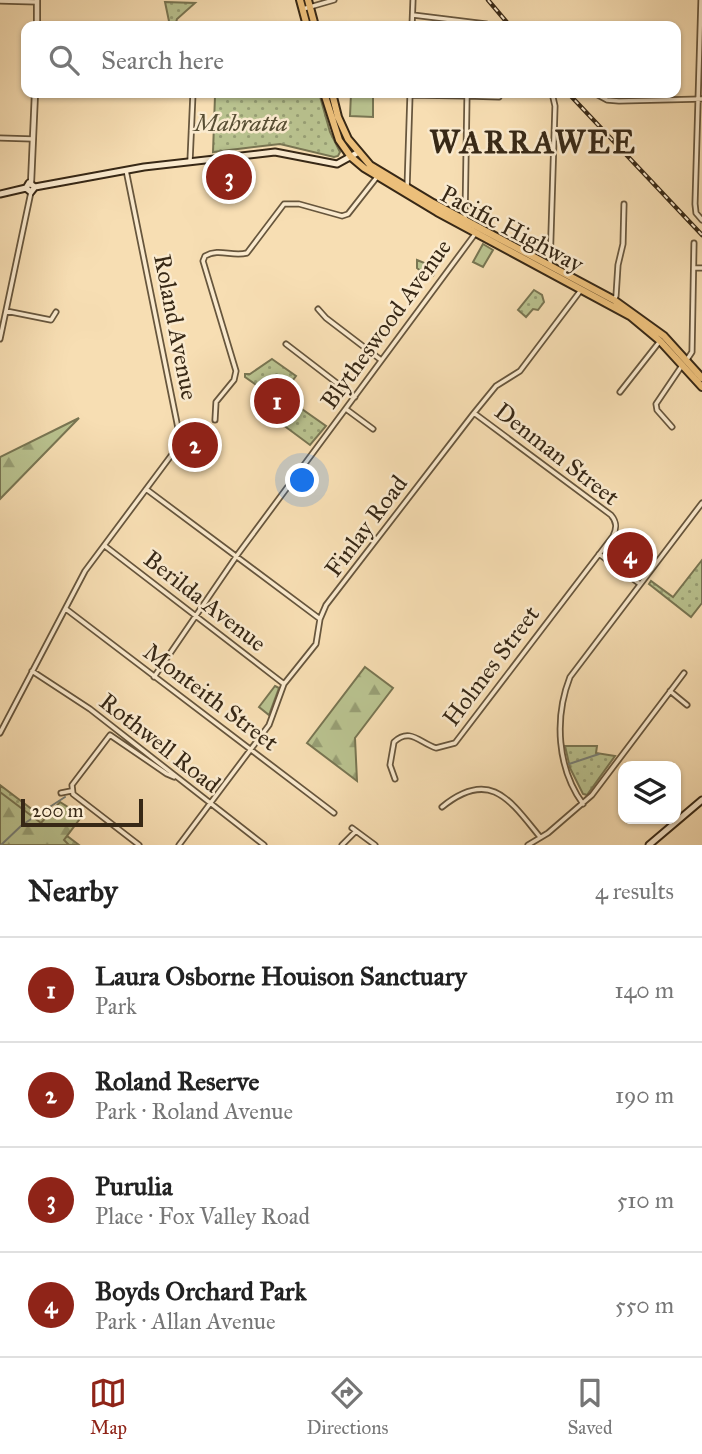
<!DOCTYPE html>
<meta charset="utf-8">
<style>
:root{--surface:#fff;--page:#f6f6f6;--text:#222;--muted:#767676;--line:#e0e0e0;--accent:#8f2418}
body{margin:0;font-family:"IM FELL Great Primer",serif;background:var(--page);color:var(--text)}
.controls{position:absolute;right:21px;bottom:21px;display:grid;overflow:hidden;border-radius:14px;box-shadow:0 2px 5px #0004}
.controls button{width:63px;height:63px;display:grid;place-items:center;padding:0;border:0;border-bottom:2px solid var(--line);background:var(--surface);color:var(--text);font:35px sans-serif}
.scale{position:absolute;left:21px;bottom:18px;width:122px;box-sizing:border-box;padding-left:7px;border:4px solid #372816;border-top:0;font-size:19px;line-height:24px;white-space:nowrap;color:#372816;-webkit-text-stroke:5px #faeace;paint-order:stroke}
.you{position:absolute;left:303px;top:481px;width:24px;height:24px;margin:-18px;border:5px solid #fff;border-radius:50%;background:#1a73e8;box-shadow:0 0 0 10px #1a73e833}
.badge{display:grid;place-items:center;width:46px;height:46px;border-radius:50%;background:var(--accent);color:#fff;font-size:23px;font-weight:700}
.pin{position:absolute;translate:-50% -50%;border:4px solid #fff;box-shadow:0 2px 7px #0006}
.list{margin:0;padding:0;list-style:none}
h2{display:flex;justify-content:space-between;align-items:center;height:91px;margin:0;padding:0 28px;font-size:30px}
h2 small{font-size:23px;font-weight:400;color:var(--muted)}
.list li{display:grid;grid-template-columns:46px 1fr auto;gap:21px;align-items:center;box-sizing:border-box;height:105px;padding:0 28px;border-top:2px solid var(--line)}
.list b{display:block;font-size:26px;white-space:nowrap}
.list p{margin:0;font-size:23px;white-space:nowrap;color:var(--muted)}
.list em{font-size:23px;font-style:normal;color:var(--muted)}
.icon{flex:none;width:38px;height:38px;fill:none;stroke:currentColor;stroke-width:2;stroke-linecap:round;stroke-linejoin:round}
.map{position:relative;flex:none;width:702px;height:845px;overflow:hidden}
.search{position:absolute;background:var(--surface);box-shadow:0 2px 5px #0004;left:21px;right:21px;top:21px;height:77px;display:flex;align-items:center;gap:18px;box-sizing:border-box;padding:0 24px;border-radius:14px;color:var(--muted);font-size:26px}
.sheet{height:511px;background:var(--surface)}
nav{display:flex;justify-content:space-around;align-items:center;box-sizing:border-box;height:98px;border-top:2px solid var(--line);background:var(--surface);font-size:19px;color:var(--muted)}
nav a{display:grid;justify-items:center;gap:4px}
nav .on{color:var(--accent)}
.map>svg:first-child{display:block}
</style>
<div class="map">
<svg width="702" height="845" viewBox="0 0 702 845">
<defs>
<pattern id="green-dots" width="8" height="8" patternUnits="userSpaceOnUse" patternTransform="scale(1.75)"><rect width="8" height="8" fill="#b9c28f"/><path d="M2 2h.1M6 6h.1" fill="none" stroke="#979e74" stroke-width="1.8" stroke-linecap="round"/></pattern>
<pattern id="forest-firs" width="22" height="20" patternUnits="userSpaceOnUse" patternTransform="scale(1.75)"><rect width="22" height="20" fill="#b9c28f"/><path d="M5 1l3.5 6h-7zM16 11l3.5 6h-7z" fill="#979e74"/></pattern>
</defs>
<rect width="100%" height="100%" fill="#f7deb3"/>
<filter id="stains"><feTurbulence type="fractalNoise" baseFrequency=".00286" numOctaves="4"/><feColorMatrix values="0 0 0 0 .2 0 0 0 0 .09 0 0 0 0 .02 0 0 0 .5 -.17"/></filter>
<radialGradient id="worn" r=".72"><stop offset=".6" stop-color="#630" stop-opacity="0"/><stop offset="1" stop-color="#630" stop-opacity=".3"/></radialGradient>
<!-- green -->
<path fill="url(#green-dots)" stroke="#787552" stroke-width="2" d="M 165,2 L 195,3 L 177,19 L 175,26 L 170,26 Z
M 263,93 L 319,93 L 330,132 L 340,152 L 338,156 L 334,157 L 280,144 L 213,152 L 215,96 L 262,97 Z
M 534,290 L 542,295 L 544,302 L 538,310 L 533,309 L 526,317 L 518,310 Z
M 272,359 L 296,376 L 282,395 L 326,426 L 310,445 L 259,407 L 269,394 L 245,377 L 245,374 L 250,374 Z
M 198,435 L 207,443 L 204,447 L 184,451 L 186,438 Z
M 622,532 L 654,557 L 639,577 L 607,552 Z
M 702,560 L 702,603 L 691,617 L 649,584 L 651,581 L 673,597 Z
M 565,746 L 597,746 L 596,753 L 615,756 L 587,795 L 583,794 L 570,768 Z
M 0,785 L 79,845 L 0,845 Z"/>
<!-- forest -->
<path fill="url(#forest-firs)" stroke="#787552" stroke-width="2" d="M 79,418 L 0,499 L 0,457 Z
M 365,667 L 393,688 L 355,738 L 357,781 L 307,743 Z
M 275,686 L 279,688 L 269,715 L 259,707 Z
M 0,792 L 41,823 L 60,802 L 82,816 L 64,840 L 69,845 L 0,845 Z"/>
<!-- pitch -->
<path fill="#b9c28f" stroke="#787552" stroke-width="2" d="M 351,93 L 373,94 L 373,117 L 350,116 Z
M 483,244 L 493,250 L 483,267 L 473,262 Z
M 417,260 L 427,264 L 435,271 L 433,276 L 427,276 L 417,268 Z"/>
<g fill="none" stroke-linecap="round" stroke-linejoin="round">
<!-- stream -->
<path stroke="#777f77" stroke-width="2" d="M 569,764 L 599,754
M 1,845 L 22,825 L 65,797"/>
<defs>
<path id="minor" d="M 701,0 L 695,204 L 696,213 L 702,220
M 0,1 L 37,2
M 303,9 L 334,0
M 413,15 L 486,24
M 412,26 L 413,0
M 594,93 L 607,100 L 619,101 L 702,99
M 410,95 L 467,96 L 465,219
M 467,96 L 499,97
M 0,138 L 33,139
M 190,161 L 193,93
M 407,189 L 410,95
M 550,266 L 555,106 L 552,93
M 694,268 L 702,268
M 614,300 L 616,296 L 618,265 L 623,244 L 624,204
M 318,309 L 326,318 L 381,360
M 6,311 L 51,320 L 56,312
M 0,339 L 31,192
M 286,344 L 355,397
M 686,361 L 692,352 L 694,243
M 620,392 L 660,341
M 346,409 L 373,429
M 215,420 L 216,402 L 234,380 L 236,371 L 203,261 L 205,256 C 219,248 232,257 247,253 L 284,204 L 299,204 L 342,216 L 348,214 L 377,177
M 672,427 L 657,410 L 656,404 L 681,367
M 146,489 L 320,619
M 105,546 L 284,684
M 599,554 L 640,584
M 66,609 L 334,813
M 32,671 L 90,709 L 264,845
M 154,677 L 238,554 L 475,234
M 670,691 L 687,705
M 0,733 L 85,571 L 179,445 L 179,433 L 126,170
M 395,779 L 390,765 L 394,742 C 410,727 420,743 436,748 L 455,743 L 613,536 C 617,528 617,522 611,515 L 474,413
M 61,793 L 71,791
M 583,804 C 557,768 554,718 570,677 L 702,503
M 442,807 C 490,768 510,800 540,837
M 352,828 L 375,845
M 139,845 L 73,794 L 72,785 L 110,735 L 167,774 L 174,777
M 179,845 L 269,725 L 284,684 L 316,644 L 320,619 L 326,605 L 474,413 L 496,386 L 520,371 L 581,290
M 342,845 L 356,831
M 528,845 L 548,833 L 592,795 L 684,673"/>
<path id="tertiary" d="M 37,26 L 37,0
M 31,183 L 35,93"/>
<path id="secondary" d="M 35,187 L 144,167 L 275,152 L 337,164 L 357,153
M 0,194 L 26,188 L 29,183 L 35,187 L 31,192 L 26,188
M 649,845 L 702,800"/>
<path id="trunk" d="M 300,0 L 307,26
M 308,0 L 315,26
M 324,93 L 339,140 L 351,157 L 364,168 L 437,212 L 630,316 L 660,341 L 702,387
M 332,93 L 338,117 L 348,139 L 370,165 L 433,203 L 614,300 L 664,336 L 702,378"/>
</defs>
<!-- minor casing -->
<use href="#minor" stroke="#67563d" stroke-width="7"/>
<!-- tertiary casing -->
<use href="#tertiary" stroke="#67563d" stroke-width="8"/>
<!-- secondary casing -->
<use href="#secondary" stroke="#372816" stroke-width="9"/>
<!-- trunk casing -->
<use href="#trunk" stroke="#372816" stroke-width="10"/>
<!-- minor -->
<use href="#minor" stroke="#faeace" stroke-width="3.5"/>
<!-- tertiary -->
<use href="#tertiary" stroke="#faeace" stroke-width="4.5"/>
<!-- secondary -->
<use href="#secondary" stroke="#faeace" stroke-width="5"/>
<!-- trunk -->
<use href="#trunk" stroke="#ecbf7a" stroke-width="6"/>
<defs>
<path id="rail" d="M 488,0 L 510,26
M 568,93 L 702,235"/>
</defs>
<!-- rail casing -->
<use href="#rail" stroke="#372816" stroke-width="4.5"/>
<!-- rail -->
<use href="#rail" stroke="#faeace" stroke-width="2" stroke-dasharray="5" stroke-linecap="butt"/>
</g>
<g text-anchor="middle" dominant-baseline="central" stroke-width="5" stroke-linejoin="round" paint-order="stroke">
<!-- park labels -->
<g font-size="24" font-style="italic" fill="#584e34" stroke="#faeace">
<text x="241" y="123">Mahratta</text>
</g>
<!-- street labels -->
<g font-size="24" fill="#372816" stroke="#faeace">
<text transform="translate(512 229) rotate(28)">Pacific Highway</text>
<text transform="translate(386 324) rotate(-54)">Blytheswood Avenue</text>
<text transform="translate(176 327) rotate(79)">Roland Avenue</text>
<text transform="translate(557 454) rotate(38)">Denman Street</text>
<text transform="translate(366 526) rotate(-53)">Finlay Road</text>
<text transform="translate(205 601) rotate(38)">Berilda Avenue</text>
<text transform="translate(491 666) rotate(-53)">Holmes Street</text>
<text transform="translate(211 697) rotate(37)">Monteith Street</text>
<text transform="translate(160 743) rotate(38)">Rothwell Road</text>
</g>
<!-- district labels -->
<g font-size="32" font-weight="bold" letter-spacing="2" fill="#372816" stroke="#faeace">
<text x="533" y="142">WARRAWEE</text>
</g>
</g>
<rect width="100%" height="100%" filter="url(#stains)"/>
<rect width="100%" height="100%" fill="url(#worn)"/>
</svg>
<div class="controls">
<button><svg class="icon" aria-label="layers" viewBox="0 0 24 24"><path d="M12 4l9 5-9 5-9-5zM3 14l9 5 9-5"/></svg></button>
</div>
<div class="scale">200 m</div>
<div class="you"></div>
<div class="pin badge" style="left:277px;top:401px">1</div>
<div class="pin badge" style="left:195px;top:445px">2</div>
<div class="pin badge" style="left:229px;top:177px">3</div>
<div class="pin badge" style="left:630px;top:555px">4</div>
<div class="search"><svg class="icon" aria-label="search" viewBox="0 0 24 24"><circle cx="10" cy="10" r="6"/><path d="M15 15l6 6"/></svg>Search here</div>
</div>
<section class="sheet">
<h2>Nearby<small>4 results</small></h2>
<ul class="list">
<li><span class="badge">1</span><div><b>Laura Osborne Houison Sanctuary</b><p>Park</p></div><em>140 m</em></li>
<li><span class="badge">2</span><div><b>Roland Reserve</b><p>Park · Roland Avenue</p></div><em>190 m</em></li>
<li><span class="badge">3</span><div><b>Purulia</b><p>Place · Fox Valley Road</p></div><em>510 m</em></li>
<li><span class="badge">4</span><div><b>Boyds Orchard Park</b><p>Park · Allan Avenue</p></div><em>550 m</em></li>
</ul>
</section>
<nav>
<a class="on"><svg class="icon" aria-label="map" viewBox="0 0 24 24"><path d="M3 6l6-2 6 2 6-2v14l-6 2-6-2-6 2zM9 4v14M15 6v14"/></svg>Map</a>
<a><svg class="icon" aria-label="directions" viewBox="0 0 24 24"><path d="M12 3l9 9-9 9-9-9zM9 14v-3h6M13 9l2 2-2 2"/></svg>Directions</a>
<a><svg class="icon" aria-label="saved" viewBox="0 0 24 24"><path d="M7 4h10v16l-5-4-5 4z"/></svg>Saved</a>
</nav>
